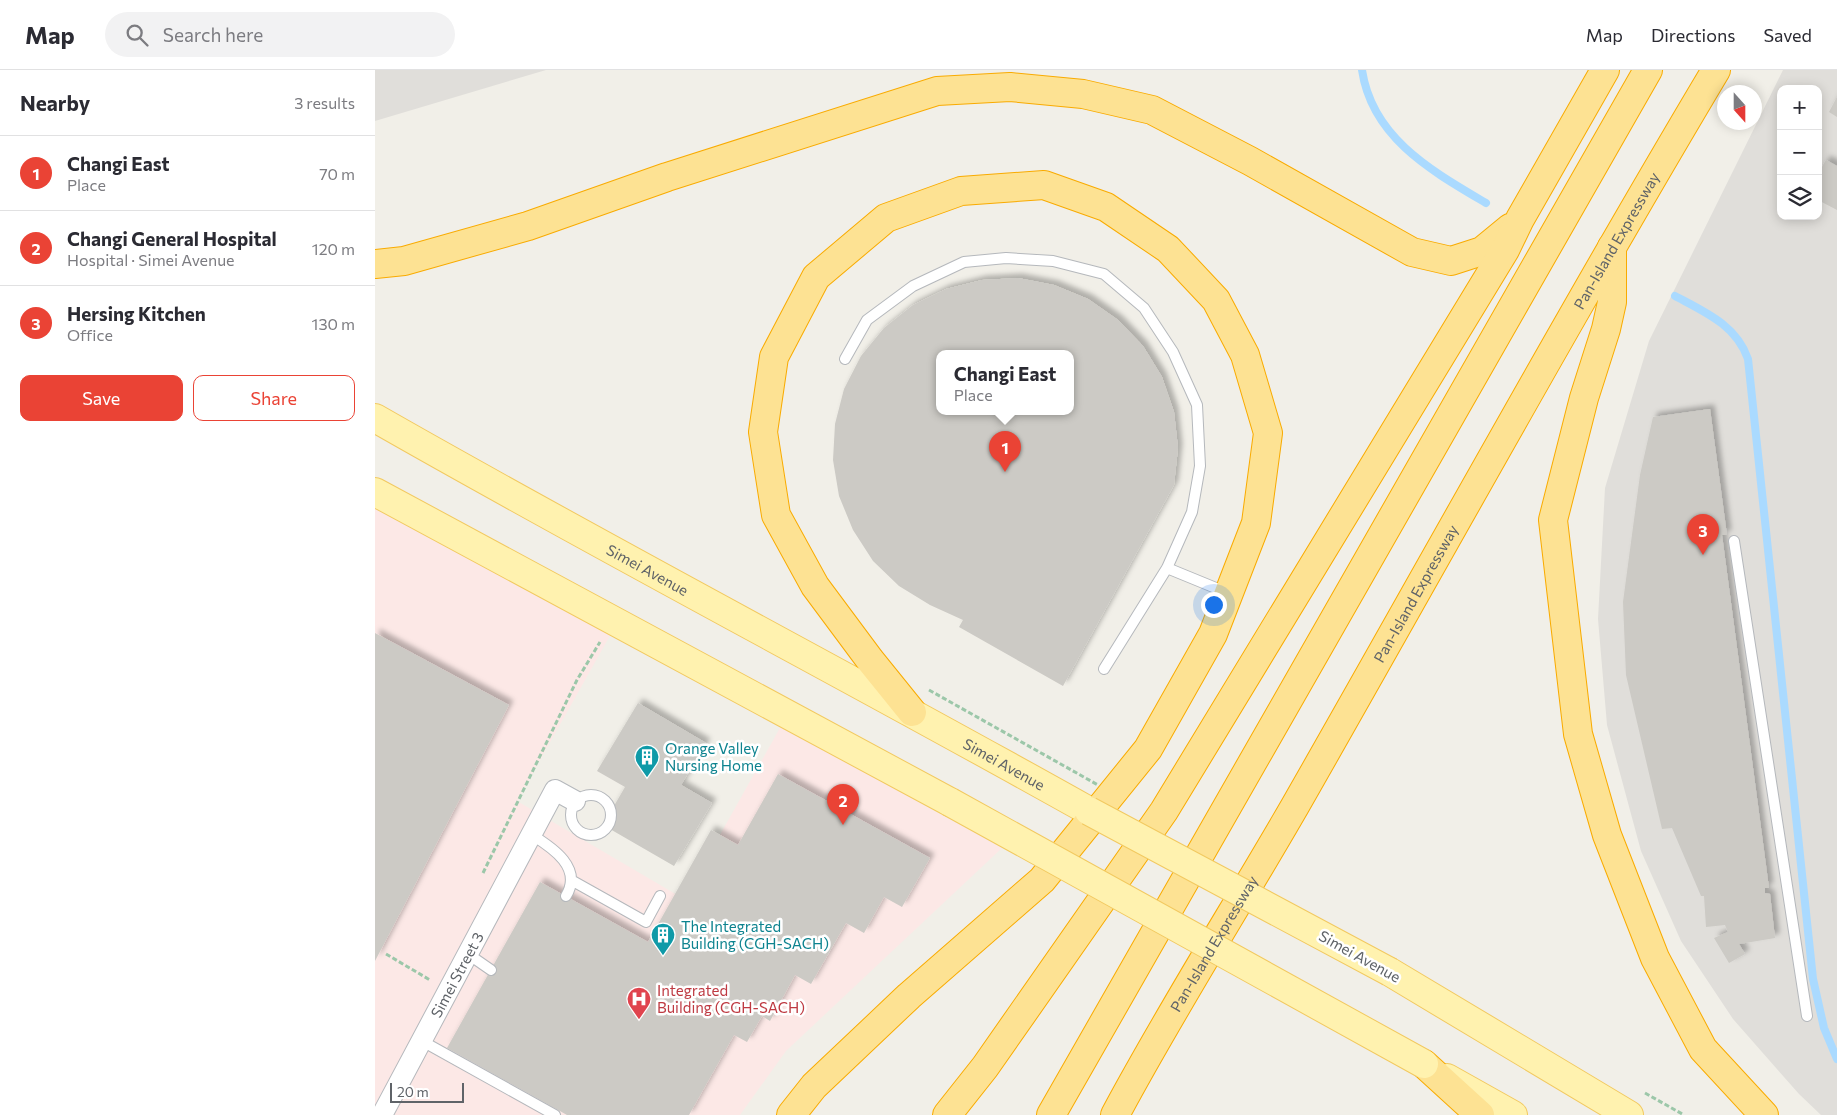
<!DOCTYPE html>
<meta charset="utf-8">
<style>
:root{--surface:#fff;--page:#f2f2f3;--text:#2b2b33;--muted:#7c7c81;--line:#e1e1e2;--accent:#ea4335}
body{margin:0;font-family:Commissioner,sans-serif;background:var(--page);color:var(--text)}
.controls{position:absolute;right:15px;top:15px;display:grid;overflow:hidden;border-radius:10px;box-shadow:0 2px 12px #0003}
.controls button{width:45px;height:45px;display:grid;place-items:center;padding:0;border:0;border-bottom:1px solid var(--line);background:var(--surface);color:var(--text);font:25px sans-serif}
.compass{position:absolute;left:1342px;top:15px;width:45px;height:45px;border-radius:50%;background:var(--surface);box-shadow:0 2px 12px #0003;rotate:159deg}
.scale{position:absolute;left:15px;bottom:12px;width:74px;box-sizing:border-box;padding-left:5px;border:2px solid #5f6368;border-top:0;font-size:14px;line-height:18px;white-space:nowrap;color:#5f6368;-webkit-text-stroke:4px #fff;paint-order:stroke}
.you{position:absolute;left:838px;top:534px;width:18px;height:18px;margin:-12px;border:4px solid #fff;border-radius:50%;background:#1a73e8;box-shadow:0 0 0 8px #1a73e833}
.badge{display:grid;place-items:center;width:32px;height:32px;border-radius:50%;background:var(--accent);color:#fff;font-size:16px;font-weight:700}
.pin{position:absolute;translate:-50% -41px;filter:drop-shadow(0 1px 2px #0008)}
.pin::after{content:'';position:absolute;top:26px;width:18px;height:15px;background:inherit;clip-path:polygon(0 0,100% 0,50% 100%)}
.popup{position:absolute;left:561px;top:280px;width:138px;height:65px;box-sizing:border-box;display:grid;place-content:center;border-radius:10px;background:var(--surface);filter:drop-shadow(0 1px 4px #0005);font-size:16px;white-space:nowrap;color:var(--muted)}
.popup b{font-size:19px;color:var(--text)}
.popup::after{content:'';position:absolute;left:50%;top:100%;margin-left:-10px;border:10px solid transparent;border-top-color:var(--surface)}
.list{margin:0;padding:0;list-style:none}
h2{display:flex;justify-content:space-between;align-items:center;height:65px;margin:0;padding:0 20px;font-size:21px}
h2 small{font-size:16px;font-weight:400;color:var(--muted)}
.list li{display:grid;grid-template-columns:32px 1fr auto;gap:15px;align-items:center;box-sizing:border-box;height:75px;padding:0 20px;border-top:1px solid var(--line)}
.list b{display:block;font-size:19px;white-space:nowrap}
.list p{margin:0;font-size:16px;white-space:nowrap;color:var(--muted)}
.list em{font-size:16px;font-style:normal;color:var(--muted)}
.actions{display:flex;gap:10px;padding:15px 20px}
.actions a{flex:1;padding:11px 0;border:1px solid var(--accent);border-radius:10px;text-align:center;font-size:18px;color:var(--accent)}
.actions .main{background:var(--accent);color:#fff}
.icon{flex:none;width:28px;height:28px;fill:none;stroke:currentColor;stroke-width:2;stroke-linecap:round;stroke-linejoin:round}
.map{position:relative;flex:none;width:1462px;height:1045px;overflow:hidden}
header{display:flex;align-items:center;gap:30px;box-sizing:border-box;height:70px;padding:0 25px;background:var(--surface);border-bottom:1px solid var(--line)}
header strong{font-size:24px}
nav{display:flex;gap:28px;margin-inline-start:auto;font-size:18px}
.search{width:350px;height:45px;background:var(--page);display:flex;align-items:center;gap:12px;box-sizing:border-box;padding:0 18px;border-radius:28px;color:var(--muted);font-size:19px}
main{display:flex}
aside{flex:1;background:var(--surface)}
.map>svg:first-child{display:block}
</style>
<header>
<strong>Map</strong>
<div class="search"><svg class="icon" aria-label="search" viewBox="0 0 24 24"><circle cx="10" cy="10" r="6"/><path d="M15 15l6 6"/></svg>Search here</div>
<nav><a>Map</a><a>Directions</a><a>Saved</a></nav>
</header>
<main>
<aside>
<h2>Nearby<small>3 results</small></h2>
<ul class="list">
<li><span class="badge">1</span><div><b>Changi East</b><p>Place</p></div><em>70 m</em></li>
<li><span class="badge">2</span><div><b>Changi General Hospital</b><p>Hospital · Simei Avenue</p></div><em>120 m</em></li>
<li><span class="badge">3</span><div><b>Hersing Kitchen</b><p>Office</p></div><em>130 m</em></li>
</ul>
<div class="actions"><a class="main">Save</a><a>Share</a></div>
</aside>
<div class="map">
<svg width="1462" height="1045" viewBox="0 0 1462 1045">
<defs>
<filter id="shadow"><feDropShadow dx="4.5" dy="-4.5" stdDeviation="2.5" flood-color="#0004"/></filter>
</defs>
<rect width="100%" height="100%" fill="#f1efe8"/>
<!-- industrial -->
<path fill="#e0deda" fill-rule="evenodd" d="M 0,0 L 171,0 L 0,51 Z
M 1408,0 L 1462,0 L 1462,1045 L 1446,1045 L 1424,1024 L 1358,949 L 1306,871 L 1266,781 L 1232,655 L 1223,549 L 1230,418 L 1274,271 ZM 1406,19 L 1443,19 L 1443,146 L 1406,146 Z"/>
<!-- medical -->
<path fill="#fce8e6" d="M 0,433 L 237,562 L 142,731 L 309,829 L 406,656 L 627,778 L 411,981 L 365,1045 L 0,1045 Z"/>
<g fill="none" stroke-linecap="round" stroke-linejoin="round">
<!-- stream -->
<path stroke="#aadaff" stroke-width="8" d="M 987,0 C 997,68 1057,101 1111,133
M 1300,226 C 1330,242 1361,255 1373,289 L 1438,909 L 1449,958 L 1462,989"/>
</g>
<!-- building -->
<path fill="#cccac5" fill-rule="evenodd" filter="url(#shadow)" d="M 1462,27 L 1462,47 L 1454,42 Z
M 1451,90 L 1462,96 L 1462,140 L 1443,130 L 1443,104 Z
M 643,208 L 679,215 L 713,229 L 743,250 L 768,276 L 787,307 L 799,342 L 803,378 L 799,415 L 688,616 L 584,557 L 588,550 L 555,535 L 524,516 L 498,491 L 478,460 L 464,426 L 458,390 L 460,354 L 469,319 L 486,286 L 509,258 L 538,235 L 571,219 L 607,210 ZM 565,283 L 695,283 L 695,341 L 565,341 Z
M 1335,339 L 1352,465 L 1347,465 L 1394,818 L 1390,818 L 1390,823 L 1395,824 L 1400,868 L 1364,874 L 1370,884 L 1354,893 L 1339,868 L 1353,862 L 1350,855 L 1331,857 L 1329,826 L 1326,826 L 1297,758 L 1287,759 L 1251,605 L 1248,532 L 1265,405 L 1278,347 Z
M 0,563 L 134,635 L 0,891 Z
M 263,633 L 331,673 L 306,715 L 337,733 L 299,796 L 228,755 L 250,717 L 222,701 Z
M 403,704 L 555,788 L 527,837 L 509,827 L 489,863 L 471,853 L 436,914 L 420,905 L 395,951 L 387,946 L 372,972 L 359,965 L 314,1045 L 192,1045 L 72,978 L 165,812 L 273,872 L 336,760 L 363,775 Z"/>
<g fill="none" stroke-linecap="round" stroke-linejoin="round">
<defs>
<path id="lane" d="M 470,289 L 492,250 L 538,216 L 589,192 L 631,188 L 678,191 L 729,204 L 769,238 L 798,282 L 822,335 L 825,396 L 817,442 L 792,498 L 729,599
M 1359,471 L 1432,946
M 792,498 L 853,523
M196 745a20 20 0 1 1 40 0a20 20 0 1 1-40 0Z
M 157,765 C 178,778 208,798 191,826
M 196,810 L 271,852 L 285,826
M 93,884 L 116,900
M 47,971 L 180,1045"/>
<g id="street">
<path id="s1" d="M 7,1045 L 180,720 L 200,731"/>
</g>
<g id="primary">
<path id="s2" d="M 0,348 C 236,483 477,608 714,741"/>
<path d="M 0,422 L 575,732"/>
<path d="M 1015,902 L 1254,1045"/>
<path d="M 1072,1008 L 1138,1045"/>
</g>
<g id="highway">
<path d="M 1237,177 L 1237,232 L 1231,259 L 1209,328 L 1178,450 L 1203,664 L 1232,765 L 1280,888 L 1328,979 L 1389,1045"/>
<path d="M 0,194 L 29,191 L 153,156 L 292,107 L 562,21 L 635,17 L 708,24 L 777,40 L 875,91 L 1037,182 L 1076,191 L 1107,181 L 1135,158"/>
<path d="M 1049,994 L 1105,1045"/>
<path d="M 416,1045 L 439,1016 L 534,926 L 667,810 L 773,679 L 838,564 L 881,453 L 893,363 L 870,285 L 841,230 L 793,179 L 731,137 L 669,115 L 586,121 L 511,148 L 441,207 L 399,287 L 388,362 L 401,445 L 440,516 L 495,590 L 537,642"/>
<path d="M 572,1045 L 610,997 L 789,741 L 1130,180 L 1145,149 L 1230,0"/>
<path d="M 676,1045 L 1273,0"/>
<path id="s3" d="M 740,1045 C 796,940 860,840 920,736 C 1060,491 1196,243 1341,0"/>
</g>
</defs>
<!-- lane casing -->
<use href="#lane" stroke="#b5b8bc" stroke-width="12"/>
<!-- street casing -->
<use href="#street" stroke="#b5b8bc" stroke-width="22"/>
<!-- primary casing -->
<use href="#primary" stroke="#f2c960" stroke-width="30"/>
<!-- highway casing -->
<use href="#highway" stroke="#f9ab00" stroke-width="30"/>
<!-- path -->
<path stroke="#9cc7a9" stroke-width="3" stroke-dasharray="5 2.5" stroke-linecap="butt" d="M 108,803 L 202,610 L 225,572
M 11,884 L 55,910
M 1270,1023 L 1309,1045"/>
<!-- lane -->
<use href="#lane" stroke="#fff" stroke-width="10"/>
<!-- street -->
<use href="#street" stroke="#fff" stroke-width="20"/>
<!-- primary -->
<use href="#primary" stroke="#fff2af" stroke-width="28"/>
<!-- highway -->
<use href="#highway" stroke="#fde293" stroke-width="28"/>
<defs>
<path id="primary-bridge" d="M 575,732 L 1049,994
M 714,741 L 1015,902"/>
</defs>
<!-- primary-bridge casing -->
<use href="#primary-bridge" stroke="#f2c960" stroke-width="30" stroke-linecap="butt"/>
<!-- path-bridge -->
<path stroke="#9cc7a9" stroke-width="3" stroke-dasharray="5 2.5" stroke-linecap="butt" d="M 554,620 L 723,715"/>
<!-- primary-bridge -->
<use href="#primary-bridge" stroke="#fff2af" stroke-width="28"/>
</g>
<!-- icons -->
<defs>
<symbol id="building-pin" viewBox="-11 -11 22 30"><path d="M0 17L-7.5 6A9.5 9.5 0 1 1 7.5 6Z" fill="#0f9aa8" stroke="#fff"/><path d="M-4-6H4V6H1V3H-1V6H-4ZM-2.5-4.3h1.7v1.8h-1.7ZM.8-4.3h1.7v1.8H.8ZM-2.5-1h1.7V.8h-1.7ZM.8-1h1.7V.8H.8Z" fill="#fff"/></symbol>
<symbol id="hospital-pin" viewBox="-11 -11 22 30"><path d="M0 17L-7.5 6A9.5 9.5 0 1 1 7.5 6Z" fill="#e0444e" stroke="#fff"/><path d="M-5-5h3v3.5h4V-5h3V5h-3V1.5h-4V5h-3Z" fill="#fff"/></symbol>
</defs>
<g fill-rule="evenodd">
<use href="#building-pin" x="258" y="673" width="28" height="38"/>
<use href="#building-pin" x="274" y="851" width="28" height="38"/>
<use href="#hospital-pin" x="250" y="915" width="28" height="38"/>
</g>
<g text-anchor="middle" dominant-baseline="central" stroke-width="5" stroke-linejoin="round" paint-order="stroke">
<!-- street labels -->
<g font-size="15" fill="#5f6368" stroke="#fff">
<text stroke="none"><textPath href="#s3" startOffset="1008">Pan-Island Expressway</textPath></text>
<text stroke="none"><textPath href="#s2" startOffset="312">Simei Avenue</textPath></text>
<text stroke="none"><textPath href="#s3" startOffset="602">Pan-Island Expressway</textPath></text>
<text stroke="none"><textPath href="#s2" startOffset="718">Simei Avenue</textPath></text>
<text stroke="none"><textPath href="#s3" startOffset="198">Pan-Island Expressway</textPath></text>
<text transform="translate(985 886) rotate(29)">Simei Avenue</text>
<text stroke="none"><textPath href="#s1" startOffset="159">Simei Street 3</textPath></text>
</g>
<!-- culture labels -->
<g font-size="15" fill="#0d838f" stroke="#fff" text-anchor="start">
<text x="290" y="678">Orange Valley<tspan x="290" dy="17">Nursing Home</tspan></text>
<text x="306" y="856">The Integrated<tspan x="306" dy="17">Building (CGH-SACH)</tspan></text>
</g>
<!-- health labels -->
<g font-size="15" fill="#be3a42" stroke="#fff" text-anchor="start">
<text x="282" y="920">Integrated<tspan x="282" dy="17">Building (CGH-SACH)</tspan></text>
</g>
</g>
</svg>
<div class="controls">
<button>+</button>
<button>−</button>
<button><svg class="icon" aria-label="layers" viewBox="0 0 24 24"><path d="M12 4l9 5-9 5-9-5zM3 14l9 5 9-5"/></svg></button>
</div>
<svg class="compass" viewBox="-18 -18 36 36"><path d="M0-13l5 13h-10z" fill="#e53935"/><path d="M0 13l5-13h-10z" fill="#7c7c81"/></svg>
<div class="scale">20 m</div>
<div class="you"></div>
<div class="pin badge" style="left:630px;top:402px">1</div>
<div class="popup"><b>Changi East</b>Place</div>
<div class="pin badge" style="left:468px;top:755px">2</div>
<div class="pin badge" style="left:1328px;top:485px">3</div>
</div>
</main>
